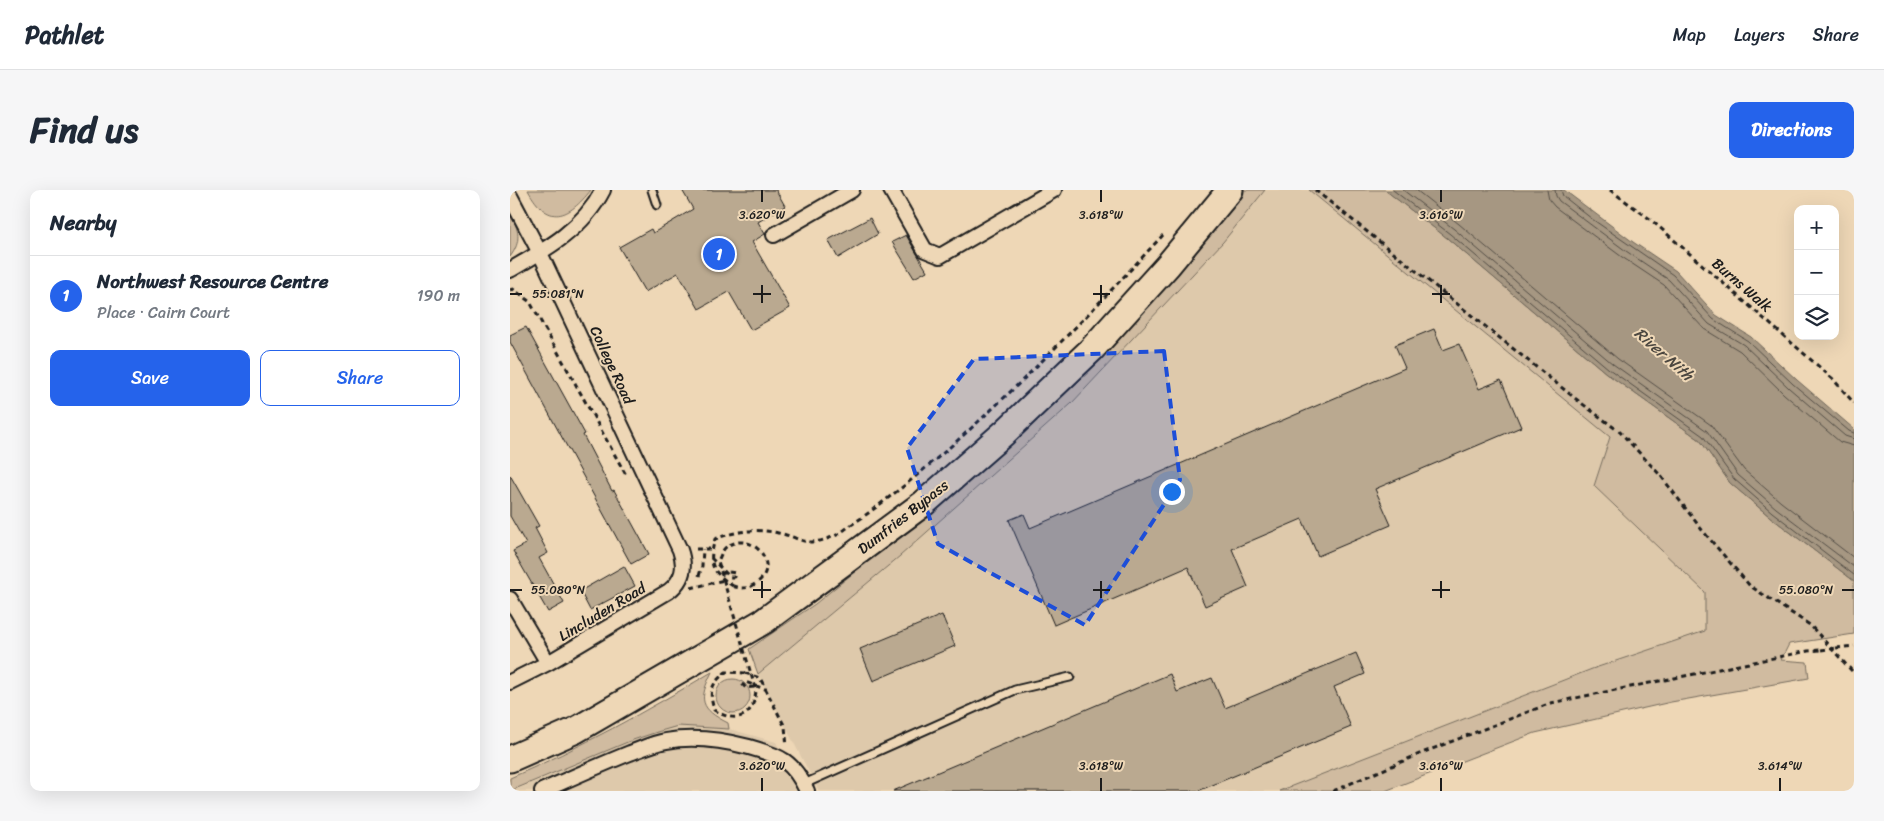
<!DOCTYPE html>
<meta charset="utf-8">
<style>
:root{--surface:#fff;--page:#f6f6f7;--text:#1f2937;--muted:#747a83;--line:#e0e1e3;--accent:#2563eb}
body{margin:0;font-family:Sriracha,sans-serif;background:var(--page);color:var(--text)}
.controls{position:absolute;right:15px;top:15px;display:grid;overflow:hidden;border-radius:10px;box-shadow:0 5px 20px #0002}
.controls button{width:45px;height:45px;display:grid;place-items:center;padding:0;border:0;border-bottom:1px solid var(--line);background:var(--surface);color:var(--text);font:25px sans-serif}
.you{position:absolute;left:661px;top:301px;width:18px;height:18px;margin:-12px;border:4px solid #fff;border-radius:50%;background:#1a73e8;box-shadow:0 0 0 8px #1a73e833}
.badge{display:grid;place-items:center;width:32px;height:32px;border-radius:50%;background:var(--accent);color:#fff;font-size:16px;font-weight:700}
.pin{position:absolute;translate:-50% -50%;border:2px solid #fff;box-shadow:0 1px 5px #0006}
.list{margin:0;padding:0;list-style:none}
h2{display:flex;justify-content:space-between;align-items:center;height:65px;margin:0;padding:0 20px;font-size:21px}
h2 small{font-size:16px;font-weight:400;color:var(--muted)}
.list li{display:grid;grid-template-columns:32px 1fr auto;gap:15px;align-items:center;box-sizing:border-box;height:80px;padding:0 20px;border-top:1px solid var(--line)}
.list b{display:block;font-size:19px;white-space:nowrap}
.list p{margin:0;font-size:16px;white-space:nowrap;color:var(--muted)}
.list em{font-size:16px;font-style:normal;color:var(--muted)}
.actions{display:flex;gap:10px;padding:15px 20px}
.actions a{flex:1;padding:11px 0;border:1px solid var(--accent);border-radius:10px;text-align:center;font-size:18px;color:var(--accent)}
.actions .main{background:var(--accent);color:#fff}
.icon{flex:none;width:28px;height:28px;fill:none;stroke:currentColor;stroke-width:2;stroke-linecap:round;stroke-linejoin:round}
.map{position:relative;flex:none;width:1344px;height:601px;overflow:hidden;border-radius:10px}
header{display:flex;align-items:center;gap:30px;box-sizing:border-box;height:70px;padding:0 25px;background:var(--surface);border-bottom:1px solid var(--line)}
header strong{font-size:24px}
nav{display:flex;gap:28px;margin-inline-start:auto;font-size:18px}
.intro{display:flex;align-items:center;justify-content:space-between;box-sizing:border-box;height:120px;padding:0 30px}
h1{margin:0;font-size:35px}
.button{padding:12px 22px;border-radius:10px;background:var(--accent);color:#fff;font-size:18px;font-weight:700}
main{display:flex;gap:30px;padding:0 30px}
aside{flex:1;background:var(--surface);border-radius:10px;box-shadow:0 5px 20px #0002}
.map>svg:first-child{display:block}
</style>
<header>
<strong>Pathlet</strong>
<nav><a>Map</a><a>Layers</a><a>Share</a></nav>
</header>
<div class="intro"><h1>Find us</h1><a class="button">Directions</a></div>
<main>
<aside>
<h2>Nearby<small></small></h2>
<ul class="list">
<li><span class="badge">1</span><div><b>Northwest Resource Centre</b><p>Place · Cairn Court</p></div><em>190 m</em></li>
</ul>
<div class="actions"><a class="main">Save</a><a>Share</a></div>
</aside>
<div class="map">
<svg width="1344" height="601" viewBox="0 0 1344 601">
<rect width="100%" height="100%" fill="#eed7b6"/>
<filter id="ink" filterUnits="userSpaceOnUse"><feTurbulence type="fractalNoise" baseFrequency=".02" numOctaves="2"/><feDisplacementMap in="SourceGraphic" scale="10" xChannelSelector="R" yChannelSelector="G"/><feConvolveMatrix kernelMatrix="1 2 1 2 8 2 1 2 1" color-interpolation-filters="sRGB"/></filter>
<g filter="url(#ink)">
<!-- built -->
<path fill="#dec9ab" d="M 755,0 L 799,0 L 1100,247 L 1084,296 L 1195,402 L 1195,441 L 1082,479 L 769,601 L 309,601 L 248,484 L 390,366 L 561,214 L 713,52 Z
M 168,536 L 219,539 L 266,552 L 291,601 L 3,601 L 120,550 Z"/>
<!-- green -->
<path fill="#d0bba0" stroke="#766c5e" d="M 18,0 L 81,0 C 58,29 38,37 18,0 Z
M 731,0 L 755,0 L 713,52 L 561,214 L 390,366 L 248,484 L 239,459 L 305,414 L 383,351 Z
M 799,0 L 875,0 L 937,48 L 1096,183 L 1190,250 L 1220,293 L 1259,326 L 1344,391 L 1344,444 L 1279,454 L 1271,470 L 1297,472 L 1299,488 L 1161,512 L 1025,543 L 875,601 L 769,601 L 1082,479 L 1195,441 L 1195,402 L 1084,296 L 1100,247 Z
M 0,23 C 9,40 12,51 0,67 Z
M 202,482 C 188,510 190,519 218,533 L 219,539 L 168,536 L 147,542 L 120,551 L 0,601 L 0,588 C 70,558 136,521 202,482 Z
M206 506a17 17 0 1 1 34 0a17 17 0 1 1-34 0Z"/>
<!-- water -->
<path fill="#a69782" stroke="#6f6659" d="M 875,0 L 1054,0 L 1123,52 L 1166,81 L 1206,125 L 1241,147 L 1287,190 L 1344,239 L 1344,391 L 1259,326 L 1220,293 L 1190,250 L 1096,183 L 937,48 Z"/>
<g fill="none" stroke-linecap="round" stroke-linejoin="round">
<!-- shore -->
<path stroke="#534d45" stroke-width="1" d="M 883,0 L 940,44 L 1099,179 L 1193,246 L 1224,289 L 1262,322 L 1344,385
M 893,0 L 944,39 L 1103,174 L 1197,241 L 1228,285 L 1266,318 L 1344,377
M 906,0 L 949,34 L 1108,169 L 1201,235 L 1234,280 L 1271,312 L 1344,368
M 1037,0 L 1039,10 L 1045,17 L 1112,67 L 1154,95 L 1194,139 L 1230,161 L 1274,204 L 1330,252 L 1344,256
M 1045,0 L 1046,6 L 1049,11 L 1116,61 L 1159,90 L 1199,134 L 1234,155 L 1279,198 L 1335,246 L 1344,249
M 1051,0 L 1053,6 L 1082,29 L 1163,85 L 1203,129 L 1238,151 L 1283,194 L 1339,241 L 1344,243"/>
</g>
<!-- building -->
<path fill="#baa990" stroke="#1c1c1c" d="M 172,0 L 266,0 L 275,16 L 248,32 L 255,44 L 242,52 L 280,118 L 241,140 L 219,102 L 189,119 L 168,83 L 135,102 L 109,57 L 141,39 L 143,43 L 183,19 Z
M 360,28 L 368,44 L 328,68 L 318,50 Z
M 396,45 L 417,81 L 404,88 L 382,52 Z
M 16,137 L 75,244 L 73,245 L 102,301 L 104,300 L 139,364 L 121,374 L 0,152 L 0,145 Z
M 924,139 L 933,160 L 949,154 L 969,199 L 991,190 L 1011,237 L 865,299 L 881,335 L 808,366 L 792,329 L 722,359 L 738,397 L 695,416 L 678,377 L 544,435 L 499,330 L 514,324 L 520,338 L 895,178 L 885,155 Z
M 0,285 L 29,336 L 25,338 L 38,363 L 29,368 L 54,413 L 38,422 L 3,361 L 16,354 L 0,326 Z
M 114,376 L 125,396 L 80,420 L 70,401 Z
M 432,425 L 445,456 L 363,491 L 350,459 Z
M 846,463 L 855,484 L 824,497 L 841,537 L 688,601 L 383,601 L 660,484 L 667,502 L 702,488 L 715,518 Z"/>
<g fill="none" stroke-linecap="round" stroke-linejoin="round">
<defs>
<path id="lane" d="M 142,0 L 147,15
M 294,594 L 505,500 L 560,487"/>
<path id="street" d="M 381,0 L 415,60 L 430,66 L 544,0
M 0,6 L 30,63 L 170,360 C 176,377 173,390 159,401 L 38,473 L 0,492
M 264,45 L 342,0
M 0,80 C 37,59 73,39 93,0
M 0,409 L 38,473
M 32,601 C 61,588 90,575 120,563 C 131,559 144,553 156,551 C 184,546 212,550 239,557 C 271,566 283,571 297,601"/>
<path id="highway" d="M 0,569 L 66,540 L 254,431 L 414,313 L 494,243 L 581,160 L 658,75 L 720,0"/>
</defs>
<!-- lane casing -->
<use href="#lane" stroke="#1c1c1c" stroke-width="11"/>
<!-- street casing -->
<use href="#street" stroke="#1c1c1c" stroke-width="18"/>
<!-- highway casing -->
<use href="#highway" stroke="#1c1c1c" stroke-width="29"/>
<!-- path -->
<path stroke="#1c1c1c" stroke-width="3" stroke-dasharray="5 4" stroke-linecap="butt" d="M 805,0 L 1066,209 L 1110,242 L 1151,286 L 1192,340 L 1240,396 L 1300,435 L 1342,481
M 1100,0 L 1140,29 L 1323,189 L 1344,213
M 0,100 L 3,99 L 20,112 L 116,285
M 186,359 L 202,359
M 201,368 L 220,387 L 224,387 L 225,383 L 219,382
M 189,386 L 192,376 L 193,359
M 223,396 C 201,381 198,374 205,349 C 226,341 246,338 268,343 C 293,348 294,358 322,347 C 329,345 335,339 341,335 C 358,324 374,311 390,299 C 486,222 570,134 653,45
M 181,398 L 214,390
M 1326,458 L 1344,456
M 235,483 L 250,488 L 275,537 L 277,556
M 244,497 L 236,498 L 233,495 L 235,492 L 255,499
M 823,601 L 912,563 L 1041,513 L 1298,461 L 1311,460"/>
<!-- lane -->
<use href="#lane" stroke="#eed7b6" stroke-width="7"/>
<!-- street -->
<use href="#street" stroke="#eed7b6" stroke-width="14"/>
<!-- highway -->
<use href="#highway" stroke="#eed7b6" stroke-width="25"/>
<!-- path-bridge -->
<path stroke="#1c1c1c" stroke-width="3" stroke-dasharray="5 4" stroke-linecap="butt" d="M 210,384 L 219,382
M 223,396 C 230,399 238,399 245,394 C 274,376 240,337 215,358 C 212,361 210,367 208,371 L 246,501 C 243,528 226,534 204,520 C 199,502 200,495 216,482 L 235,483
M 1311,460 L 1326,458"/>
</g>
</g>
<!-- marked area -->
<path fill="#1d4ed8" fill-opacity="0.2" stroke="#1d4ed8" stroke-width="4" stroke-dasharray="10 6" stroke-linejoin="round" d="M 654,161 L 670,290 L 575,435 L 428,354 L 397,258 L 464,169 Z"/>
<!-- ticks -->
<path fill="none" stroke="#1c1c1c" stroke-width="2" d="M 252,0 L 252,12M 591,0 L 591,12M 931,0 L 931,12M 252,95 L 252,113M 591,95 L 591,113M 931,95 L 931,113M 0,104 L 12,104M 243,104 L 261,104M 583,104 L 600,104M 922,104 L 940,104M 252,391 L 252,408M 591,391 L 591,408M 931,391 L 931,408M 0,400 L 12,400M 243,400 L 261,400M 583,400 L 600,400M 922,400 L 940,400M 1332,400 L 1344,400M 252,588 L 252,601M 591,588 L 591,601M 931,588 L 931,601M 1270,588 L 1270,601"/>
<g text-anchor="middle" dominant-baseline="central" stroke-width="4" stroke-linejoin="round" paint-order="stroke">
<!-- street labels -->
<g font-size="15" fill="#1c1c1c" stroke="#eed7b6">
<text transform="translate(1232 95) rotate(41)">Burns Walk</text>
<text transform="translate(102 175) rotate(65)">College Road</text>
<text transform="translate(393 327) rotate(-38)">Dumfries Bypass</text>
<text transform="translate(92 422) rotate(-31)">Lincluden Road</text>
</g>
<!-- water labels -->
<g font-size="16" font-style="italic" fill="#4c4740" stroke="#eed7b6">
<text transform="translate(1154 164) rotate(41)">River Nith</text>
</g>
</g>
<g font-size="12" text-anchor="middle" fill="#1c1c1c" stroke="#eed7b6" stroke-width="4" stroke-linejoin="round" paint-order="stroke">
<text x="252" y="29">3.620°W</text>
<text x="591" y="29">3.618°W</text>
<text x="931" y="29">3.616°W</text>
<text x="48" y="108">55.081°N</text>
<text x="48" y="404">55.080°N</text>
<text x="1296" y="404">55.080°N</text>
<text x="252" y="580">3.620°W</text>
<text x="591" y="580">3.618°W</text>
<text x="931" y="580">3.616°W</text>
<text x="1270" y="580">3.614°W</text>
</g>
</svg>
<div class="controls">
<button>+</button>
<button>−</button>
<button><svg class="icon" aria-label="layers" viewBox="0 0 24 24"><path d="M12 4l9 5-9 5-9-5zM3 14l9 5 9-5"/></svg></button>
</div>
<div class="you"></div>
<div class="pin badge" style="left:209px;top:64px">1</div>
</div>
</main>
